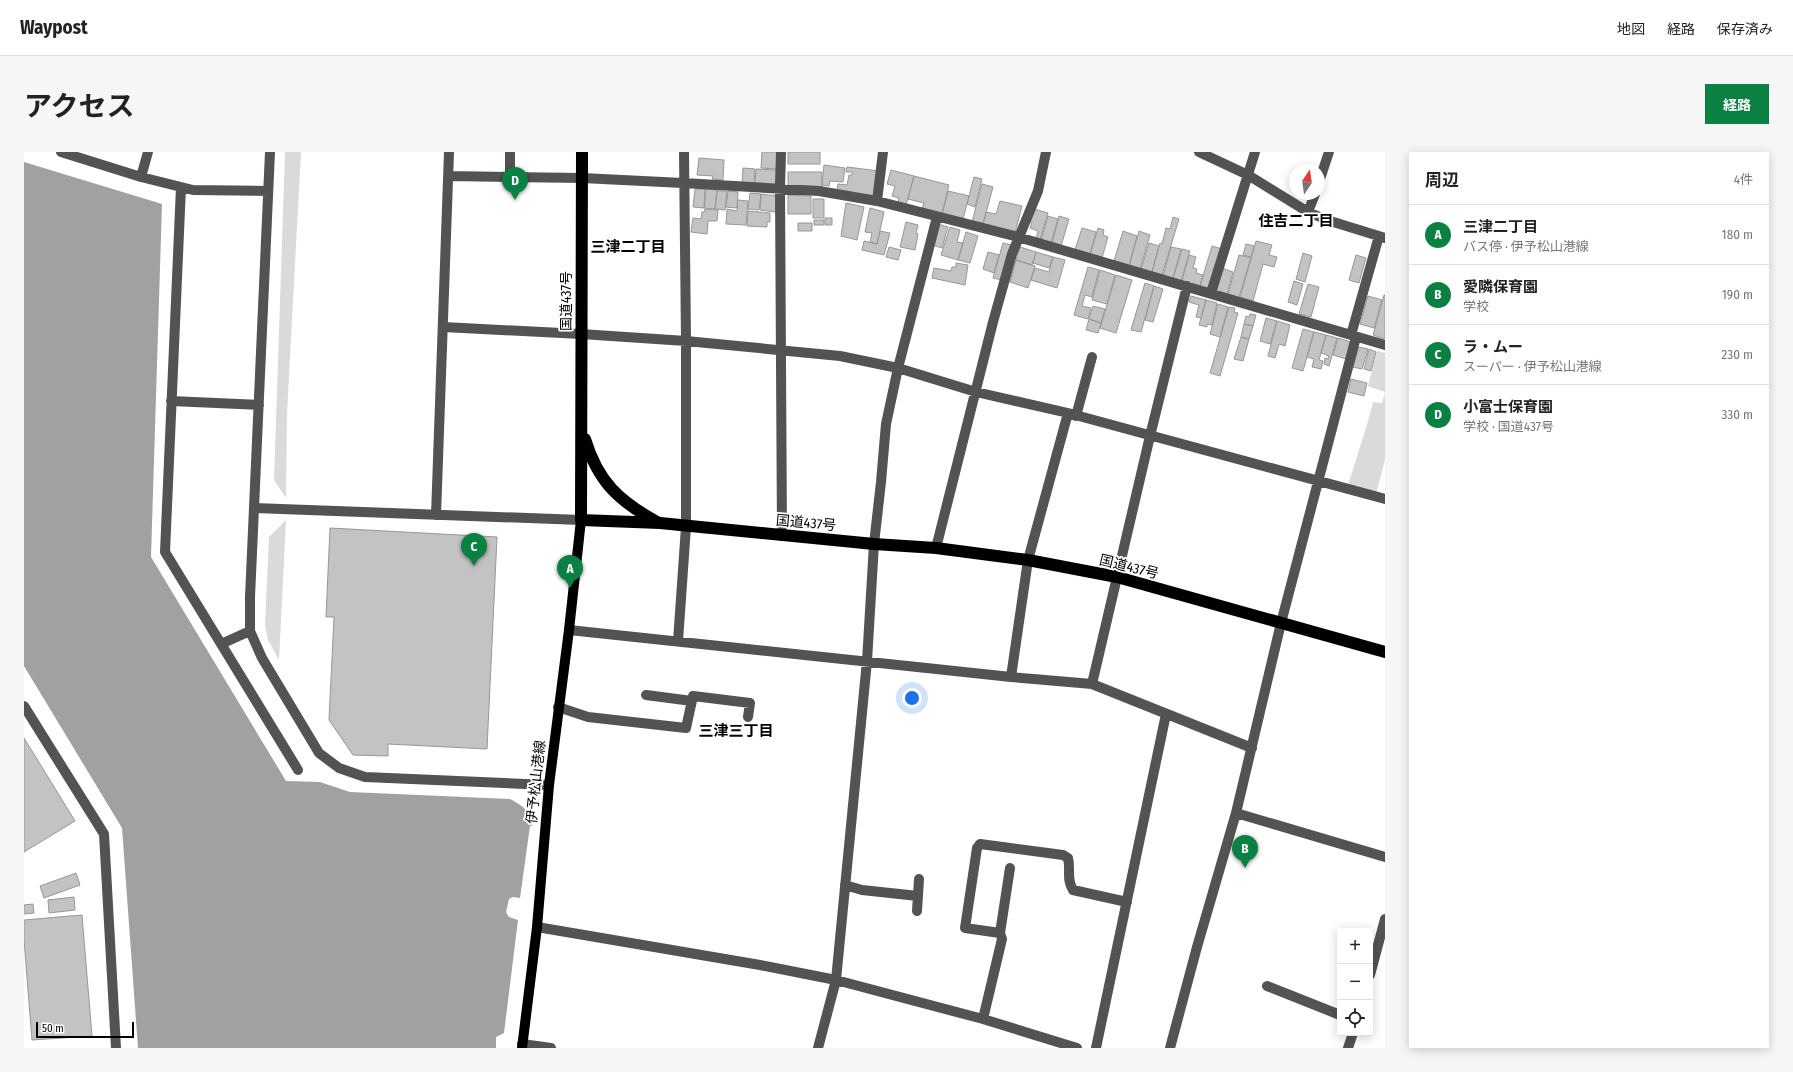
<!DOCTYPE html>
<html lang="ja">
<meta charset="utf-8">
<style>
:root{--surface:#fff;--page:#f6f6f6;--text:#222;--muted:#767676;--line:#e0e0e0;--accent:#0b8043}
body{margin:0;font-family:"Fira Sans Condensed","Noto Sans JP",sans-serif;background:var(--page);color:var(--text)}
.controls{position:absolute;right:12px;bottom:12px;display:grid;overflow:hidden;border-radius:0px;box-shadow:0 2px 10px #0003}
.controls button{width:36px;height:36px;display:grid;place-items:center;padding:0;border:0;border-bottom:1px solid var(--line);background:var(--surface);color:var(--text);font:20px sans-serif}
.compass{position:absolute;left:1265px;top:12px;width:36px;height:36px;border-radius:50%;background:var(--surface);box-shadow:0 2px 10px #0003;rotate:13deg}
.scale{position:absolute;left:12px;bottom:10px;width:98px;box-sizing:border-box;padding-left:4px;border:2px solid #000;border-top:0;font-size:11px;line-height:14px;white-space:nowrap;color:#000;-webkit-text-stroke:3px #fff;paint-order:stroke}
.you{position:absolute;left:888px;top:546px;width:14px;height:14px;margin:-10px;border:3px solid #fff;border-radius:50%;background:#1a73e8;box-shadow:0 0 0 6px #1a73e833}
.badge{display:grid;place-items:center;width:26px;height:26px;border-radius:50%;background:var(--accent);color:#fff;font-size:13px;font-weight:700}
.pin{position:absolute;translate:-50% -33px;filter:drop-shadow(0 1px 2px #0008)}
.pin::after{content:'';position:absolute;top:21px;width:14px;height:12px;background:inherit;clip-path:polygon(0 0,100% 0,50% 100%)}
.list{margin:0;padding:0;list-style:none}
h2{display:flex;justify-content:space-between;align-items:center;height:52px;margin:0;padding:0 16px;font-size:17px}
h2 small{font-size:13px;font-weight:400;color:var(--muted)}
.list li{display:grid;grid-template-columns:26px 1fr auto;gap:12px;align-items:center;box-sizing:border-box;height:60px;padding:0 16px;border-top:1px solid var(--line)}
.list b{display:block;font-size:15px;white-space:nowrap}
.list p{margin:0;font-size:13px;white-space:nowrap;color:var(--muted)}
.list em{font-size:13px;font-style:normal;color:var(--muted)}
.icon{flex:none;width:22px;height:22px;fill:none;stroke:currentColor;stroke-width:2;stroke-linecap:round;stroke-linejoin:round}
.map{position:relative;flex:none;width:1361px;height:896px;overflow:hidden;border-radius:0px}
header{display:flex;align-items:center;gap:24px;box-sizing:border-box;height:56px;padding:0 20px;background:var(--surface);border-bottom:1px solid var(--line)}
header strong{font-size:19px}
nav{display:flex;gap:22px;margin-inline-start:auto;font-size:14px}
.intro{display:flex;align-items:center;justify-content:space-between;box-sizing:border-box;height:96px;padding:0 24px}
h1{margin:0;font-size:28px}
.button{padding:10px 18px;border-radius:0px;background:var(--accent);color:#fff;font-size:14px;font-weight:700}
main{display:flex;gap:24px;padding:0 24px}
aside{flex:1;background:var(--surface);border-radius:0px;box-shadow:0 2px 10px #0003}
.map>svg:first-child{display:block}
</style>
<header>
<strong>Waypost</strong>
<nav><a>地図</a><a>経路</a><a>保存済み</a></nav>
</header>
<div class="intro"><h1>アクセス</h1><a class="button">経路</a></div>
<main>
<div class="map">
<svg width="1361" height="896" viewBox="0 0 1361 896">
<rect width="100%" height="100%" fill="#fff"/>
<!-- green -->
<path fill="#dadada" d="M 261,0 L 277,0 L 263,261 L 262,346 L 250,328 Z
M 1353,199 L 1361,201 L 1361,308 L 1352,342 L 1324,334 C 1332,306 1342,279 1349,250 L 1358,251 L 1361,240 L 1344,234 Z
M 262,368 L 255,508 L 244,488 L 241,473 L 245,385 Z"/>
<!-- water -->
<path fill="#a1a1a1" d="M 0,10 L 138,52 L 127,405 L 262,629 L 296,630 L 326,640 L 486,647 C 499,654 506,658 508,674 L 506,674 L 496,746 L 489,745 L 485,747 L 482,760 L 485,765 L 494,768 L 480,881 L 472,885 L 472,896 L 114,896 L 98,676 L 0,514 Z"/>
<!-- building -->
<path fill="#c3c3c3" stroke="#979797" d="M 738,0 L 754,0 L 752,17 L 737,16 Z
M 764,0 L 796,0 L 796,12 L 764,12 Z
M 675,6 L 700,8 L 699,28 L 688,27 L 689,24 L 673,23 Z
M 800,13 L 821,16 L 819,30 L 806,29 L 805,34 L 798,33 Z
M 823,15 L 855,19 L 852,44 L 813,39 L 814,32 L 823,33 L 825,23 L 828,23 L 828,20 L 822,20 Z
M 719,16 L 731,17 L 730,32 L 718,31 Z
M 732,17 L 752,18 L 751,34 L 731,32 Z
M 867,18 L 890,24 L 882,53 L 874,51 L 875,46 L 868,44 L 871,34 L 863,32 Z
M 764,20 L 798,20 L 798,35 L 764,35 Z
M 890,24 L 925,33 L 918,62 L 898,57 L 900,51 L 884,47 Z
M 950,25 L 958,27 L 951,55 L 943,52 Z
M 958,32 L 969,35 L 959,72 L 948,70 Z
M 671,37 L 681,37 L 680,56 L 669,55 Z
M 682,37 L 693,38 L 691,57 L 680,56 Z
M 693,39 L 703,39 L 701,58 L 691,57 Z
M 704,39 L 714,40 L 713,56 L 702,55 Z
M 924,39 L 945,44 L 939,67 L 918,62 Z
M 726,41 L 737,42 L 735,58 L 724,57 Z
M 737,42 L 753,44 L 751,60 L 736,58 Z
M 764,43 L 787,44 L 787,62 L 764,62 Z
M 789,47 L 800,47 L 800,66 L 789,66 Z
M 714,48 L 724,49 L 722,73 L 702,72 L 703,57 L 713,59 Z
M 976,49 L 998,54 L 991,81 L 959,72 L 962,60 L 972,62 Z
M 822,51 L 840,55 L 833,88 L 817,84 Z
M 846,56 L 860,60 L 853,92 L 846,90 L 848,81 L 841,80 Z
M 1007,56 L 1024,61 L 1016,88 L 1012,87 L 1014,79 L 1006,76 L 1008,70 L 1004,69 Z
M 681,57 L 694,58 L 693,69 L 684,69 L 683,82 L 667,80 L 669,66 L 677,67 L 678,60 L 680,60 Z
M 724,59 L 746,61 L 746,70 L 743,70 L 743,75 L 723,74 Z
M 1024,64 L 1034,67 L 1027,91 L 1017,88 Z
M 1035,64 L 1045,67 L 1037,94 L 1028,91 Z
M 1149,65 L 1155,67 L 1138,123 L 1128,120 L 1136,91 L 1138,92 L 1142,76 L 1146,77 Z
M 801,66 L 808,66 L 808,73 L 801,73 Z
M 790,68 L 800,68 L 800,73 L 790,73 Z
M 882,70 L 894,73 L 892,81 L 894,82 L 891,98 L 876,95 Z
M 774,71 L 788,71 L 788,79 L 774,79 Z
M 914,72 L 924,75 L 918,96 L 908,93 Z
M 926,75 L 936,78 L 933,90 L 939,91 L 934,108 L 917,103 Z
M 1058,76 L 1072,80 L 1066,102 L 1051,98 Z
M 1074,76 L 1080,78 L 1079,83 L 1084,85 L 1078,106 L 1066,103 Z
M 856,79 L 866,81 L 860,103 L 838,98 L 840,89 L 853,92 Z
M 1099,79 L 1113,84 L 1105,114 L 1090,109 Z
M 1115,79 L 1126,83 L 1116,117 L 1105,114 Z
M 942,80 L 954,84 L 946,111 L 934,108 Z
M 1232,89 L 1248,93 L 1245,103 L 1253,105 L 1250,115 L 1239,112 L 1229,149 L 1216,145 Z
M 979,91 L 988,93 L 978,128 L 969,126 Z
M 1125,91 L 1135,94 L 1128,120 L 1117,117 Z
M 1222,92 L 1230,94 L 1227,105 L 1219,103 Z
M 1188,94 L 1198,97 L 1186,137 L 1176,134 Z
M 865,95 L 877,98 L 874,108 L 862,105 Z
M 996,95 L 1012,100 L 1008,113 L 992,108 Z
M 1147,95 L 1157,97 L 1149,126 L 1139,124 Z
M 1158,97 L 1166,99 L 1157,129 L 1149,126 Z
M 964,100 L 975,103 L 970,121 L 959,117 Z
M 1012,100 L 1029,105 L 1025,116 L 1009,111 Z
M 1279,101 L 1288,104 L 1281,130 L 1272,127 Z
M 1165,103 L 1172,105 L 1169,116 L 1173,117 L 1172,121 L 1179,123 L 1176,134 L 1158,129 Z
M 1215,103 L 1227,106 L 1215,145 L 1204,142 Z
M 1332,103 L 1342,106 L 1335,131 L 1325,128 Z
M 1029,105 L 1041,108 L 1033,136 L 1007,128 L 1011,116 L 1025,120 Z
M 992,108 L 1011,114 L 1004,136 L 986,130 Z
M 932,111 L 944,113 L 941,133 L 908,126 L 910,116 L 927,119 L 928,115 L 932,115 Z
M 1064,115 L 1075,118 L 1068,145 L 1061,143 L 1058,154 L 1067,156 L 1064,167 L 1050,163 Z
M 1198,116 L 1209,120 L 1203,142 L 1191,138 Z
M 1076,118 L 1091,123 L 1083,152 L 1068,148 Z
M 1092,123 L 1108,128 L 1092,181 L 1076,176 Z
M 1270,129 L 1279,132 L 1273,153 L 1264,150 Z
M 1121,131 L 1130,134 L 1117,180 L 1107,178 Z
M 1284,132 L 1295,135 L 1287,165 L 1275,162 Z
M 1130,134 L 1139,137 L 1129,170 L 1121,168 Z
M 1360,143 L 1361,143 L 1361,187 L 1349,183 Z
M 1167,144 L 1182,148 L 1177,166 L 1172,165 L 1175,153 L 1165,150 Z
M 1344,144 L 1358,148 L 1350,176 L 1336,172 Z
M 1182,148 L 1193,151 L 1188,173 L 1183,172 L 1183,175 L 1175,173 Z
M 1194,152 L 1204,155 L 1196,185 L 1186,182 Z
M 1069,154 L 1081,157 L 1077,171 L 1065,167 Z
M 1205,155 L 1211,156 L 1210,160 L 1214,161 L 1196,224 L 1186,221 Z
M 1226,162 L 1232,163 L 1229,174 L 1220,172 L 1222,164 L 1225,165 Z
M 1242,166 L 1253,169 L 1246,192 L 1236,189 Z
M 1065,167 L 1077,171 L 1074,181 L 1062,178 Z
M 1253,169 L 1266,173 L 1261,194 L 1255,192 L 1251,206 L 1244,204 Z
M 1220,172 L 1229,174 L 1225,187 L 1217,185 Z
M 1279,177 L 1290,180 L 1279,219 L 1268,216 Z
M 1290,180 L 1302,183 L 1295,208 L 1299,209 L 1297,217 L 1288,215 L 1290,207 L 1283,205 Z
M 1302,183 L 1313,186 L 1305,214 L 1300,212 L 1301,206 L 1304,207 L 1305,204 L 1297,201 Z
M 1217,185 L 1225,187 L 1219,209 L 1210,207 Z
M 1314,186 L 1327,190 L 1322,207 L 1309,203 Z
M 1335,195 L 1344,197 L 1338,217 L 1329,215 Z
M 1345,197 L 1352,200 L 1347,219 L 1340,217 Z
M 1327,227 L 1343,231 L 1340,244 L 1324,240 Z
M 306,376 L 473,385 L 463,597 L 364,592 L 364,604 L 329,603 L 305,568 L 310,465 L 302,465 Z
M 0,586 L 51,669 L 0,700 Z
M 52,721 L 56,733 L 20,746 L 16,734 Z
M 50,745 L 51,758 L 25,761 L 24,748 Z
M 9,752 L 10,761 L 0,762 L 0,753 Z
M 58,763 L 68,884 L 8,888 L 0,788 L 0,768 Z"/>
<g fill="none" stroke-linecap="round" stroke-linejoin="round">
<!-- minor -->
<path stroke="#535353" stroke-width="10" d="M 37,0 L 117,25 L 124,0
M 246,0 L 226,445 L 226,479 L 238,506 L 295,601 L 315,616 L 341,625 L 525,633
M 486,0 L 486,25
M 757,0 L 756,37 L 758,384
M 1175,0 L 1224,23 L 1284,60 L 1303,68 L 1361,86
M 425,24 L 558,26 L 659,31 L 795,39 L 853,49 L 994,85 L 1361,193
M 117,25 L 169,38 L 244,39
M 1295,30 L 1305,0
M 157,35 L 141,400 L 274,618
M 853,49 L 859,0
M 1284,60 L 1291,42
M 1187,141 L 1231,0
M 419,175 L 557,182 L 662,189 L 816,204 L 874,216 L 952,240 L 1044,261 L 1361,347
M 1327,183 L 1355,84
M 147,249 L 235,253
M 1052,264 L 1068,205
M 230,356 L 557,368
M 412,363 L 425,0
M 912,396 L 969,170 L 988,102 L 1014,39 L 1022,0
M 545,478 L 987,525 L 1068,532 L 1228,596
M 654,489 L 662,375 L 662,189 L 660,0
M 197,492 L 226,479
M 987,525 L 1004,408 L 1044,261
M 1068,532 L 1126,284 L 1163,134
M 622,543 L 668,549
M 0,554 L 80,682 L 92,896
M 534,555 L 564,565 L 662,576 L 669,544 L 726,551 L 724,565
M 1212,661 L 1361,705
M 821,733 L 838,738 L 894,744
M 893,759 L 895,727
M 513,775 L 736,813 L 812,828 L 959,867 L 1053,896
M 976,781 L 941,776 L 953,696 L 956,692 L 1039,703 L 1044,706 C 1047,718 1042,727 1049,738 L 1103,750
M 1346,823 L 1361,767
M 1243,834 L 1316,863
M 959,867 L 978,787 L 976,781 L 986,716
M 498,892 L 527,896
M 794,896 L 812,828 L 843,509 L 850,392 L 857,330 L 862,272 L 874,216 L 913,65
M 1072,896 L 1142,562
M 1146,896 L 1173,795 L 1212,661 L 1257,471 L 1332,185
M 1324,896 L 1329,881"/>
<!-- major -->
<path stroke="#000" stroke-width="10" d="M 498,896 L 513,775 L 525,633 L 545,478 L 557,368"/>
<!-- highway -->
<path stroke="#000" stroke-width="12" d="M 558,0 L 557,368 L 636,371 L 850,392 L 912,396 L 1004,408 L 1093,425 L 1361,500
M 561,287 C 574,330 595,349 633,370"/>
</g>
<g text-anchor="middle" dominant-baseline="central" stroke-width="3.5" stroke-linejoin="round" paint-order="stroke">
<!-- street labels -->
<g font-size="14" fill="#000" stroke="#fff">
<text transform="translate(542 149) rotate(-90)">国道437号</text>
<text transform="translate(782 371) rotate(5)">国道437号</text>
<text transform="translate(1105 415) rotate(14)">国道437号</text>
<text transform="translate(512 630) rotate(-84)">伊予松山港線</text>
</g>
<!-- neighbourhood labels -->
<g font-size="15" font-weight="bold" fill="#000" stroke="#fff">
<text x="1272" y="69">住吉二丁目</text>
<text x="604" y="95">三津二丁目</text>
<text x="712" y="579">三津三丁目</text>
</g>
</g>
</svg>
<div class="controls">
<button>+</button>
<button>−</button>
<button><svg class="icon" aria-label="locate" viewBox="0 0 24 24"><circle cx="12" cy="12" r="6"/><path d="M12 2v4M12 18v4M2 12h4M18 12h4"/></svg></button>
</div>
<svg class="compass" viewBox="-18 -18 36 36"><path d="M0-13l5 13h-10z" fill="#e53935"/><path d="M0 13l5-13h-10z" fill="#767676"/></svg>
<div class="scale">50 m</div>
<div class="you"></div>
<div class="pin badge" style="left:546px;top:436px">A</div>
<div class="pin badge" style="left:1221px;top:716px">B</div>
<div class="pin badge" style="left:450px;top:414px">C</div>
<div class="pin badge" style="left:491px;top:48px">D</div>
</div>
<aside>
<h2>周辺<small>4件</small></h2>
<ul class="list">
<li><span class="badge">A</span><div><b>三津二丁目</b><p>バス停 · 伊予松山港線</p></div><em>180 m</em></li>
<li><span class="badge">B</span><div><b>愛隣保育園</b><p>学校</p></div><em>190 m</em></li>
<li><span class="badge">C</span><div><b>ラ・ムー</b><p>スーパー · 伊予松山港線</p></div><em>230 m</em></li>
<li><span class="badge">D</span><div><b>小富士保育園</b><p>学校 · 国道437号</p></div><em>330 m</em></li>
</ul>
</aside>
</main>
